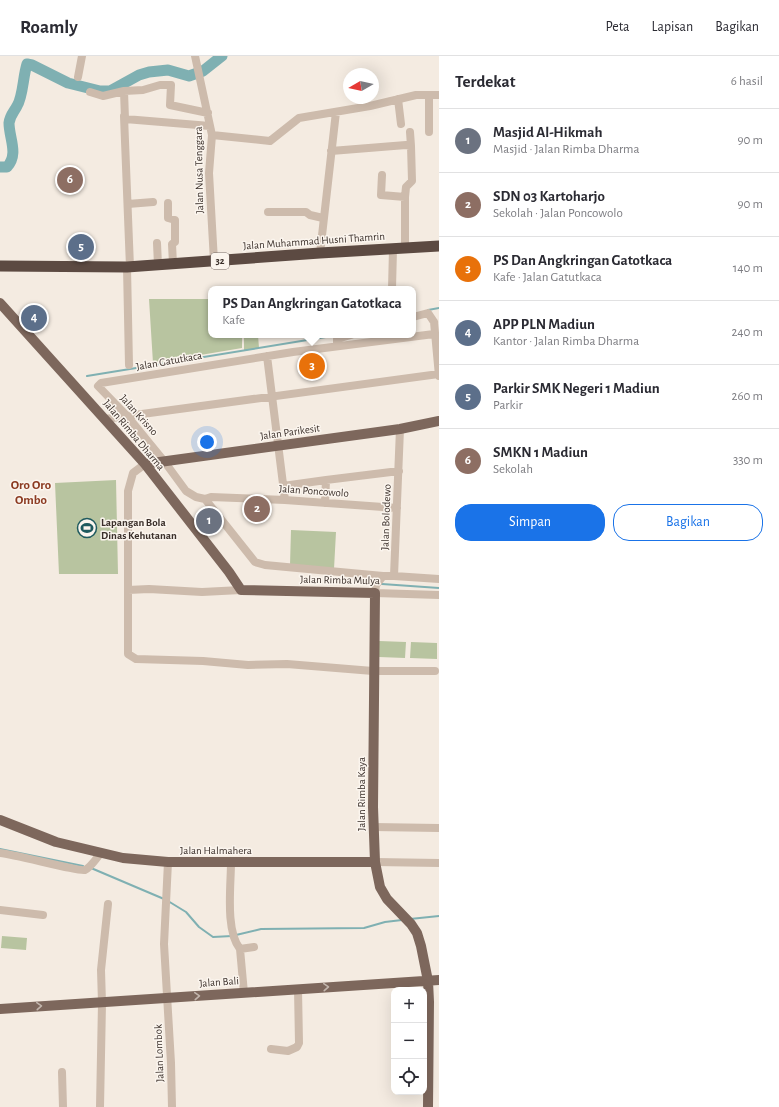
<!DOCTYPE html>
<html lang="id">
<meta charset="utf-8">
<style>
:root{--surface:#fff;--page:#f2f2f3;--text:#2b2b33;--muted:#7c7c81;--line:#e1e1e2;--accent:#1a73e8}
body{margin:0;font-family:"Alegreya Sans",sans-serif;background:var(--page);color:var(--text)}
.controls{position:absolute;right:12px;bottom:12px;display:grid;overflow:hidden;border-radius:8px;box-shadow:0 4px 16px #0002}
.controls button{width:36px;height:36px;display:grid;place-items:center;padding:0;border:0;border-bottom:1px solid var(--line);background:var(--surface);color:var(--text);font:20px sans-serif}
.compass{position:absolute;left:343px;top:12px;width:36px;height:36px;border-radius:50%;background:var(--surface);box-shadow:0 4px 16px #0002;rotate:261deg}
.you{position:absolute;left:207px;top:386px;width:14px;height:14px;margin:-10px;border:3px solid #fff;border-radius:50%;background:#1a73e8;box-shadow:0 0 0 6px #1a73e833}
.badge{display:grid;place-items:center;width:26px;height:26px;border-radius:50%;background:var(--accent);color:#fff;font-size:13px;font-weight:700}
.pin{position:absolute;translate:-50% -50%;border:2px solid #fff;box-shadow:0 1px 4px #0006}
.popup{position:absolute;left:208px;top:230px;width:208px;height:52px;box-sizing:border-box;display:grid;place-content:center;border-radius:8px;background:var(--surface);filter:drop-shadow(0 1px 3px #0005);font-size:13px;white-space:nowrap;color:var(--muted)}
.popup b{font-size:15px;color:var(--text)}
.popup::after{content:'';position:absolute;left:50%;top:100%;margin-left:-8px;border:8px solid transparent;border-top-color:var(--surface)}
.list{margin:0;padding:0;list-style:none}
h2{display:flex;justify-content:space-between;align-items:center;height:52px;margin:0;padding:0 16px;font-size:17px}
h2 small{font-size:13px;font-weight:400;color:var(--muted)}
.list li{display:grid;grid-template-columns:26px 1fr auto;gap:12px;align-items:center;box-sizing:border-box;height:64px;padding:0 16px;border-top:1px solid var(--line)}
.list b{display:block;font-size:15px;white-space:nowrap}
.list p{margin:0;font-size:13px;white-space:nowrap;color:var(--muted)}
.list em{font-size:13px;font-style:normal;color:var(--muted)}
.actions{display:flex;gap:8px;padding:12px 16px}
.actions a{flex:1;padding:9px 0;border:1px solid var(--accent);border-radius:16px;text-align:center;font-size:14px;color:var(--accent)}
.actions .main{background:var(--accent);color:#fff}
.icon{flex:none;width:22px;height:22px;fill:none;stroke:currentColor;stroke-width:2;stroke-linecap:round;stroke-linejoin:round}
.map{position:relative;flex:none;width:439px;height:1051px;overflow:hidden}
header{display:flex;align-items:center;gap:24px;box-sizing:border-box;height:56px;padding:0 20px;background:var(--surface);border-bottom:1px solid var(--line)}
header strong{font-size:19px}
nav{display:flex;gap:22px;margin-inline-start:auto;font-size:14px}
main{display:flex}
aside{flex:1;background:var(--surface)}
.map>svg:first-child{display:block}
</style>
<header>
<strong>Roamly</strong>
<nav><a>Peta</a><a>Lapisan</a><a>Bagikan</a></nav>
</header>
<main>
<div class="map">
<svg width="439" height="1051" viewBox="0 0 439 1051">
<rect width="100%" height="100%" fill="#f4ebe1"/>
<!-- green -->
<path fill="#b8c4a0" d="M 149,243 L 211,243 L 211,279 L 242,279 L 242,292 L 153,307 Z
M 244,279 L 258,279 L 259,292 L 244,295 Z
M 116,424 L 118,518 L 59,518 L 55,427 Z
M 291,474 L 336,476 L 334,513 L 290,509 Z
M 379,585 L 406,586 L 405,602 L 379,601 Z
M 411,586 L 437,587 L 437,603 L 410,602 Z
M 2,880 L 27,882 L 26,894 L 1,892 Z"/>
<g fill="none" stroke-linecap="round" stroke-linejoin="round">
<!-- stream -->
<path stroke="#7fb0b2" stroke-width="2" d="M 428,254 L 439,252
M 87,320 L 338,279
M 382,528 L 439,532
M 0,793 L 83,810
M 91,812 L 164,843
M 168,845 L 186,856 L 199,871 L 213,881 L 232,880
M 410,863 L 439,860
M 236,879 L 261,873 L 364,872 L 385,866 L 402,864"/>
<!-- river -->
<path stroke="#7fb0b2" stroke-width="11" d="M 0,111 L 7,111 C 19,98 9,82 9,67 C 10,59 14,56 17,50 C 23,41 23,20 27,8 L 32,9 L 68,27 L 100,35 L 110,35 L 139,19 L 149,16 L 168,14 L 189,20 L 203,15 L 222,0"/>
<!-- minor -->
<path stroke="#cdbbac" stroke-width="8" d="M 195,0 L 212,79 L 209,117 L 214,205
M 78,21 L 82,0
M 90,36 L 103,40 L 124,35
M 429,39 L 429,76
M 398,43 L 401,68
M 208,57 L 170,49 L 171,29 L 160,29 L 143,34 L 124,35 L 125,63 L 210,70
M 124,60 L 130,211
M 410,76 L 411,90
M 212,79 L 270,85 L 299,62 L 370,50 L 416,39 L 439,39
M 331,95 L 406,89 L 411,90 L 412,125 L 406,131 L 405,141
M 382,119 L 381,139 L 405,141 L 405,192
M 168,147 L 168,162 L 175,164 L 175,186 L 172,188 L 173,208
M 128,148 L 153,146
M 268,156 L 306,156 L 310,159 L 323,162
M 157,187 L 158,209
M 320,197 L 336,56
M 127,211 L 129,309
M 392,233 L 393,193
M 413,261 L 428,257 L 434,266
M 434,266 L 439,320
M 337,290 L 337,283 L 351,279
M 267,300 L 285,444
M 105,363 L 439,318
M 400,373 L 394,520 L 383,520 L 376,529 L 375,537 L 439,539
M 283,430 L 326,424
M 205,443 L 211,441 L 285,444 L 397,452
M 325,447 L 326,424 L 399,415
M 383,520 L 265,509 L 255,506 L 205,443 L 196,441 L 186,435 L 164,405 L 128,361 L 98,330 L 101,327 L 293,296 L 434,278
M 394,520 L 439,523
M 128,534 L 128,435 L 133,417 L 145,408
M 241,534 L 202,536 L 149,533 L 128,534 L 128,598 L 136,603 L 203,605 L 248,609 L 287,608 L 373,615 L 435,615
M 373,771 L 439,772
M 0,797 C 14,798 80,816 85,814 C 91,811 96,803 100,798
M 168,806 L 164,888 L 171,1007 L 172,1051
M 231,806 C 231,830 225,874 240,893
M 375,806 L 439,807
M 0,854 L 43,859
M 244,937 L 240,893 L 254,891
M 271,993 L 288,995 L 297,991 L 299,987 L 298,933
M 62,1016 L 63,1051
M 100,1051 L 102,947 L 101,914 L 108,848"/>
<!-- major -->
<path stroke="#7d675c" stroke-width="10" d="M 0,247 L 145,408 L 229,516 L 241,534 L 375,537 L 373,751 L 375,806 L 380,831 L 387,843 L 411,868 L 417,877 L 421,890 L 428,925 L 429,946 L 428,1051
M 145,408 L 400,373 L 439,365
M 0,764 L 56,786 L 123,802 L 168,806 L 375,806
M 0,953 L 439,924"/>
<!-- highway -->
<path stroke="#5c4a42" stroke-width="11" d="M 0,210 L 127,211 L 320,197 L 439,190"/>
</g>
<!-- one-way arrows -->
<defs><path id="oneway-chevron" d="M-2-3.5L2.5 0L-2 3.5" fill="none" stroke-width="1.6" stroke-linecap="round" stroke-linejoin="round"/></defs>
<g stroke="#c2b5ac">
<use href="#oneway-chevron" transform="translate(326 931) rotate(-4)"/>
<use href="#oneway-chevron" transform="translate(197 940) rotate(-4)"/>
<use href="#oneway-chevron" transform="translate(39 950) rotate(-4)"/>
</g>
<!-- icons -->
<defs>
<symbol id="stadium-ring" viewBox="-11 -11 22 22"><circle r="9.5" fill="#fbf5ee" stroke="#1f5a5e" stroke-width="1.5"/><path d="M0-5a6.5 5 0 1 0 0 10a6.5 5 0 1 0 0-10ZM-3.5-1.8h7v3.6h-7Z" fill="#1f5a5e"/></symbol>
</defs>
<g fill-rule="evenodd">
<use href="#stadium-ring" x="76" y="461" width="22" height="22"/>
</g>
<g text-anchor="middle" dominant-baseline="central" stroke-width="3" stroke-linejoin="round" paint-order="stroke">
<!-- shield labels -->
<rect fill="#fbf5ee" stroke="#756b66" stroke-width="1" x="211" y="197" width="18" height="16" rx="3"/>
<g font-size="10" font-weight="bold" fill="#3b302b">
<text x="220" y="205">32</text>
</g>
<!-- street labels -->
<g font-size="11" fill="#3b302b" stroke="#fbf5ee">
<text transform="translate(199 114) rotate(-91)">Jalan Nusa Tenggara</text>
<text transform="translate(314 185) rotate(-4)">Jalan Muhammad Husni Thamrin</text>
<text transform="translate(169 305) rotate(-10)">Jalan Gatutkaca</text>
<text transform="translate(139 359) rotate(48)">Jalan Krisno</text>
<text transform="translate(290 376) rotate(-8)">Jalan Parikesit</text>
<text transform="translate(134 379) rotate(50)">Jalan Rimba Dharma</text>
<text transform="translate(314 435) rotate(4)">Jalan Poncowolo</text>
<text transform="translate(386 461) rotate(-88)">Jalan Bolodewo</text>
<text transform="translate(340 524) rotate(1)">Jalan Rimba Mulya</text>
<text transform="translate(361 738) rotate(-90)">Jalan Rimba Kaya</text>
<text x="216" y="794">Jalan Halmahera</text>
<text transform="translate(219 926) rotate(-4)">Jalan Bali</text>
<text transform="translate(159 997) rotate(-92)">Jalan Lombok</text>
</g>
<!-- poi labels -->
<g font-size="11" font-weight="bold" fill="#3b302b" stroke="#fbf5ee" text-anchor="start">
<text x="101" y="466">Lapangan Bola<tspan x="101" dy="13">Dinas Kehutanan</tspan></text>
</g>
<!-- quarter labels -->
<g font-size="13" font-weight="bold" fill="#8c3b22" stroke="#fbf5ee">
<text x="31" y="429">Oro Oro<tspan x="31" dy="15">Ombo</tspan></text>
</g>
</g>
</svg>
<div class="controls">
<button>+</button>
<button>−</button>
<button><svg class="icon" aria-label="locate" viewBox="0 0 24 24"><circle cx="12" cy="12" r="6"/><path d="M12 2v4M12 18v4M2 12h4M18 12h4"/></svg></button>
</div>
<svg class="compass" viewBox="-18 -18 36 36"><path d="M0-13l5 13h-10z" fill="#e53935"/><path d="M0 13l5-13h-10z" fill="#7c7c81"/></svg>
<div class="you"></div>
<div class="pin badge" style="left:209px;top:465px;background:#6b7280">1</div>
<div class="pin badge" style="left:257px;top:453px;background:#8d6e63">2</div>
<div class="pin badge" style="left:312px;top:310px;background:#e8710a">3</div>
<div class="popup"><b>PS Dan Angkringan Gatotkaca</b>Kafe</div>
<div class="pin badge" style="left:34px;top:262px;background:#5c6f8a">4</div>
<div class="pin badge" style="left:81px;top:191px;background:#5c6f8a">5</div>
<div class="pin badge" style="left:70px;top:124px;background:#8d6e63">6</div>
</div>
<aside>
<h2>Terdekat<small>6 hasil</small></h2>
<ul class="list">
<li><span class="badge" style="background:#6b7280">1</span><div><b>Masjid Al-Hikmah</b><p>Masjid · Jalan Rimba Dharma</p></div><em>90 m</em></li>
<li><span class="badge" style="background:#8d6e63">2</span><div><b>SDN 03 Kartoharjo</b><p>Sekolah · Jalan Poncowolo</p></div><em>90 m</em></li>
<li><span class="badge" style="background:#e8710a">3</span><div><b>PS Dan Angkringan Gatotkaca</b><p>Kafe · Jalan Gatutkaca</p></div><em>140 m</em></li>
<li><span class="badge" style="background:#5c6f8a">4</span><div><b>APP PLN Madiun</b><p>Kantor · Jalan Rimba Dharma</p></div><em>240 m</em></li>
<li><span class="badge" style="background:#5c6f8a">5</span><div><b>Parkir SMK Negeri 1 Madiun</b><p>Parkir</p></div><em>260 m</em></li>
<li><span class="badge" style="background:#8d6e63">6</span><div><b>SMKN 1 Madiun</b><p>Sekolah</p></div><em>330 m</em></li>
</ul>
<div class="actions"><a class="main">Simpan</a><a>Bagikan</a></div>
</aside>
</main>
